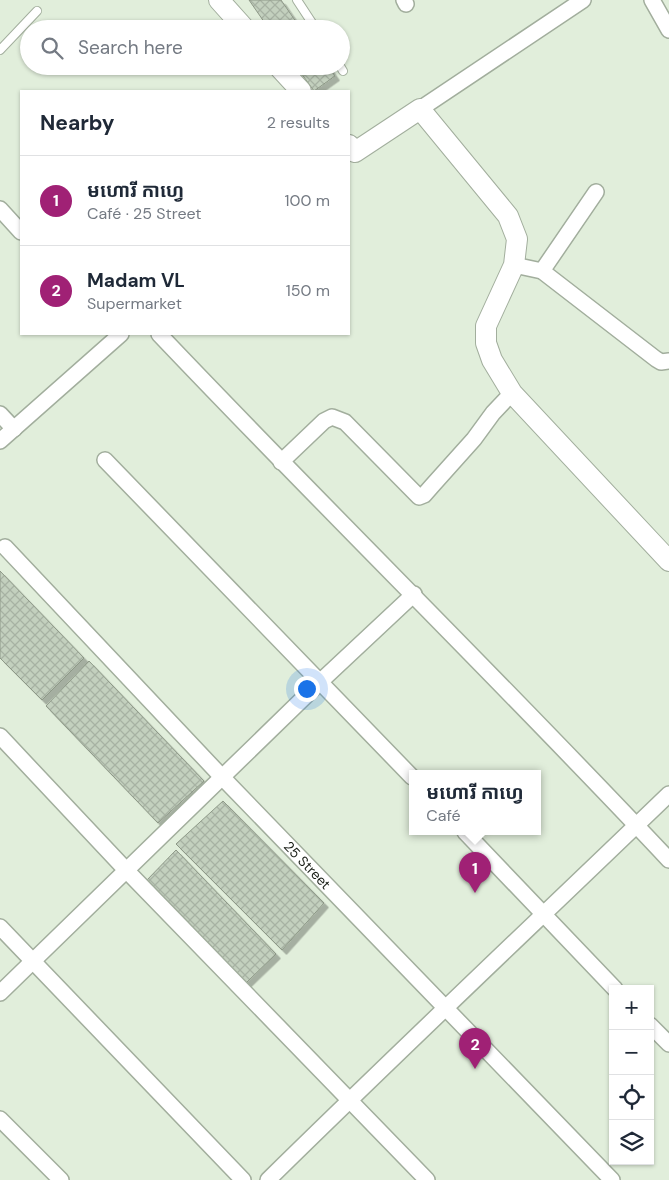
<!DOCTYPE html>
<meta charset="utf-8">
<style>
:root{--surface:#fff;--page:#f6f6f7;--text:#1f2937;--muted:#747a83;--line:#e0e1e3;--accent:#a02175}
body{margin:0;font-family:"DM Sans","Noto Sans Khmer",sans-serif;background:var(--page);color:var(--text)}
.controls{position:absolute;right:15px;bottom:15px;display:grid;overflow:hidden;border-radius:0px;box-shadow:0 1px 4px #0004}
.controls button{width:45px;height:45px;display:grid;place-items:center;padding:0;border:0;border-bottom:1px solid var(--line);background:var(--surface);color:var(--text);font:25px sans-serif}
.you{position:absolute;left:306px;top:688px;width:18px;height:18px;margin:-12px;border:4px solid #fff;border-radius:50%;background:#1a73e8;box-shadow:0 0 0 8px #1a73e833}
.badge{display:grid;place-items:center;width:32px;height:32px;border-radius:50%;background:var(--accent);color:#fff;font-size:16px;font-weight:700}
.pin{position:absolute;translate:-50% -41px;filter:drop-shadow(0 1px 2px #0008)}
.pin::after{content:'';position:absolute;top:26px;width:18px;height:15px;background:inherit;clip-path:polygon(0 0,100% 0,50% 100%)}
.popup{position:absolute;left:409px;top:770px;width:132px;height:65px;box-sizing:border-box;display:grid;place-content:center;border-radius:0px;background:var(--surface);filter:drop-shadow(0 1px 4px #0005);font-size:16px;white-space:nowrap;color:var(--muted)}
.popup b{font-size:19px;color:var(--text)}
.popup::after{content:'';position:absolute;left:50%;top:100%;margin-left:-10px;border:10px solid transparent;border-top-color:var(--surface)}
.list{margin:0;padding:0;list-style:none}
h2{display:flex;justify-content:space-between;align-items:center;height:65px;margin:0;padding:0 20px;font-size:21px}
h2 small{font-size:16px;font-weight:400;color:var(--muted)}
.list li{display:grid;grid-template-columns:32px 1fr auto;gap:15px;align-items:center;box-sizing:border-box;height:90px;padding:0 20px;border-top:1px solid var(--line)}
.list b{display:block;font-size:19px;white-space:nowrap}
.list p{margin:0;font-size:16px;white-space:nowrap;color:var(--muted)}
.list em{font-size:16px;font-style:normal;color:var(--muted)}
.icon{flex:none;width:28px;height:28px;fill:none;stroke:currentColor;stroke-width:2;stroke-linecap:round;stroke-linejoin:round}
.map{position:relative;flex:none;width:669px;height:1180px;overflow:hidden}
.search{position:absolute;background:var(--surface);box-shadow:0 1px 4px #0004;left:20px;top:20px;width:330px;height:55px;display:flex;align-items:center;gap:12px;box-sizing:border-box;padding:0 18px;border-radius:28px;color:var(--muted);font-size:19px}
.panel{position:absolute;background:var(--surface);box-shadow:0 1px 4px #0004;left:20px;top:90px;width:330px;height:245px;border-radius:0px}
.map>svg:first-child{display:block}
</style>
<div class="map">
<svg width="669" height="1180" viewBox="0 0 669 1180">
<defs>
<pattern id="building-cross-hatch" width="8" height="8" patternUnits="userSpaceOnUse" patternTransform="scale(1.25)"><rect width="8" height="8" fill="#c3d0be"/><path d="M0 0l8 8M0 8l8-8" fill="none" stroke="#a7b2a3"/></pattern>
<filter id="shadow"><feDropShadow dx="4.5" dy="4.5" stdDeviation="0" flood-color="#0004"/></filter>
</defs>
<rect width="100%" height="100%" fill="#e1eedb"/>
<!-- building -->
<path fill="url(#building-cross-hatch)" stroke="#8d9887" filter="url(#shadow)" d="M 249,0 L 281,0 L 301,29 L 269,29 Z
M 296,66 L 328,66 L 335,76 L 314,91 Z
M 0,571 L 84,658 L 42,700 L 0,658 Z
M 89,661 L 204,781 L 158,823 L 46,706 Z
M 223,801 L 324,903 L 282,950 L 176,844 Z
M 176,850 L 276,954 L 246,983 L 146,881 Z"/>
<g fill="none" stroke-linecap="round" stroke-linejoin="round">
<defs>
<path id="lane" d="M 297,0 L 316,29
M 0,50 L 37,11
M 340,66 L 343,71"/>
<g id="street">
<path d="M 404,0 L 406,4"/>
<path d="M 652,0 L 669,30"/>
<path d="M 420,109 L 583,0"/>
<path d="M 0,209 L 21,232"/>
<path d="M 514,265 L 542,271 L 656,359 L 661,362 L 669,361"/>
<path d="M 542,271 L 596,192"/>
<path d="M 159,334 C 327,511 502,682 669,860"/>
<path d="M 0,414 L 14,429"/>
<path d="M 0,441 L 121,334"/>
<path d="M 105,460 L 412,777"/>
<path d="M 281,462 L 324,421 L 332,417 L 345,422 L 419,497 L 424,495 L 431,487 L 474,439 L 493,413 L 512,393"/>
<path id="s1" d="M 5,547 L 222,777 L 612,1180"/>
<path d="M 0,736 L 126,870 L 427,1180"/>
<path d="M 465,832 L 615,989"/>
<path d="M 0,927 L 243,1180"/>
<path d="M 0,993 L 321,681 L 414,594"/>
<path d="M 650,1025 L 669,1044"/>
<path d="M 0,1119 L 61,1180"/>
<path d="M 268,1180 C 400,1050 535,923 669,794"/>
</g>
<path id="secondary" d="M 219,0 L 245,29
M 278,66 L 301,91
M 349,145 L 355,152 L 420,109 L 508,216 L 517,239 L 514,265 L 486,326 L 486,343 L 492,360 L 512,393 L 669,561"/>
</defs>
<!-- lane casing -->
<use href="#lane" stroke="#a2ae9d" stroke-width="10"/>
<!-- street casing -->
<use href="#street" stroke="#a2ae9d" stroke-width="18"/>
<!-- secondary casing -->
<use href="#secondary" stroke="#a2ae9d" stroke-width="22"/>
<!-- lane -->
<use href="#lane" stroke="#fff" stroke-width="8"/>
<!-- street -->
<use href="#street" stroke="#fff" stroke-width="15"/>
<!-- secondary -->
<use href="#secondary" stroke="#fff" stroke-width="20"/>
</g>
<g text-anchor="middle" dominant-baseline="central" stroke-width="4" stroke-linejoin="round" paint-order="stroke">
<!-- street labels -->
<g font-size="14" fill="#191e17" stroke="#eefbe8">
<text stroke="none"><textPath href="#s1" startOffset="439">25 Street</textPath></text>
</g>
</g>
</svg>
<div class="controls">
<button>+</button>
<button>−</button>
<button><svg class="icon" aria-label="locate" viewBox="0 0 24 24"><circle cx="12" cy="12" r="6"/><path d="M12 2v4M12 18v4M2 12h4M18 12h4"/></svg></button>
<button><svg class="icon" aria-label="layers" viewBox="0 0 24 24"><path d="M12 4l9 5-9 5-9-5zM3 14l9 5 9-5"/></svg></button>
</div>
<div class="you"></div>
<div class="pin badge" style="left:475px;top:893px">1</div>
<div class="popup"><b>មហោរី កាហ្វេ</b>Café</div>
<div class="pin badge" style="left:475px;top:1069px">2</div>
<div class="search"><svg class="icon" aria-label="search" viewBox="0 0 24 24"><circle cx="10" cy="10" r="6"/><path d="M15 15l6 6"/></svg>Search here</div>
<section class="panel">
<h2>Nearby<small>2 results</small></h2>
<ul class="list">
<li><span class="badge">1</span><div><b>មហោរី កាហ្វេ</b><p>Café · 25 Street</p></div><em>100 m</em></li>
<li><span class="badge">2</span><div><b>Madam VL</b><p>Supermarket</p></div><em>150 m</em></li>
</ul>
</section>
</div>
